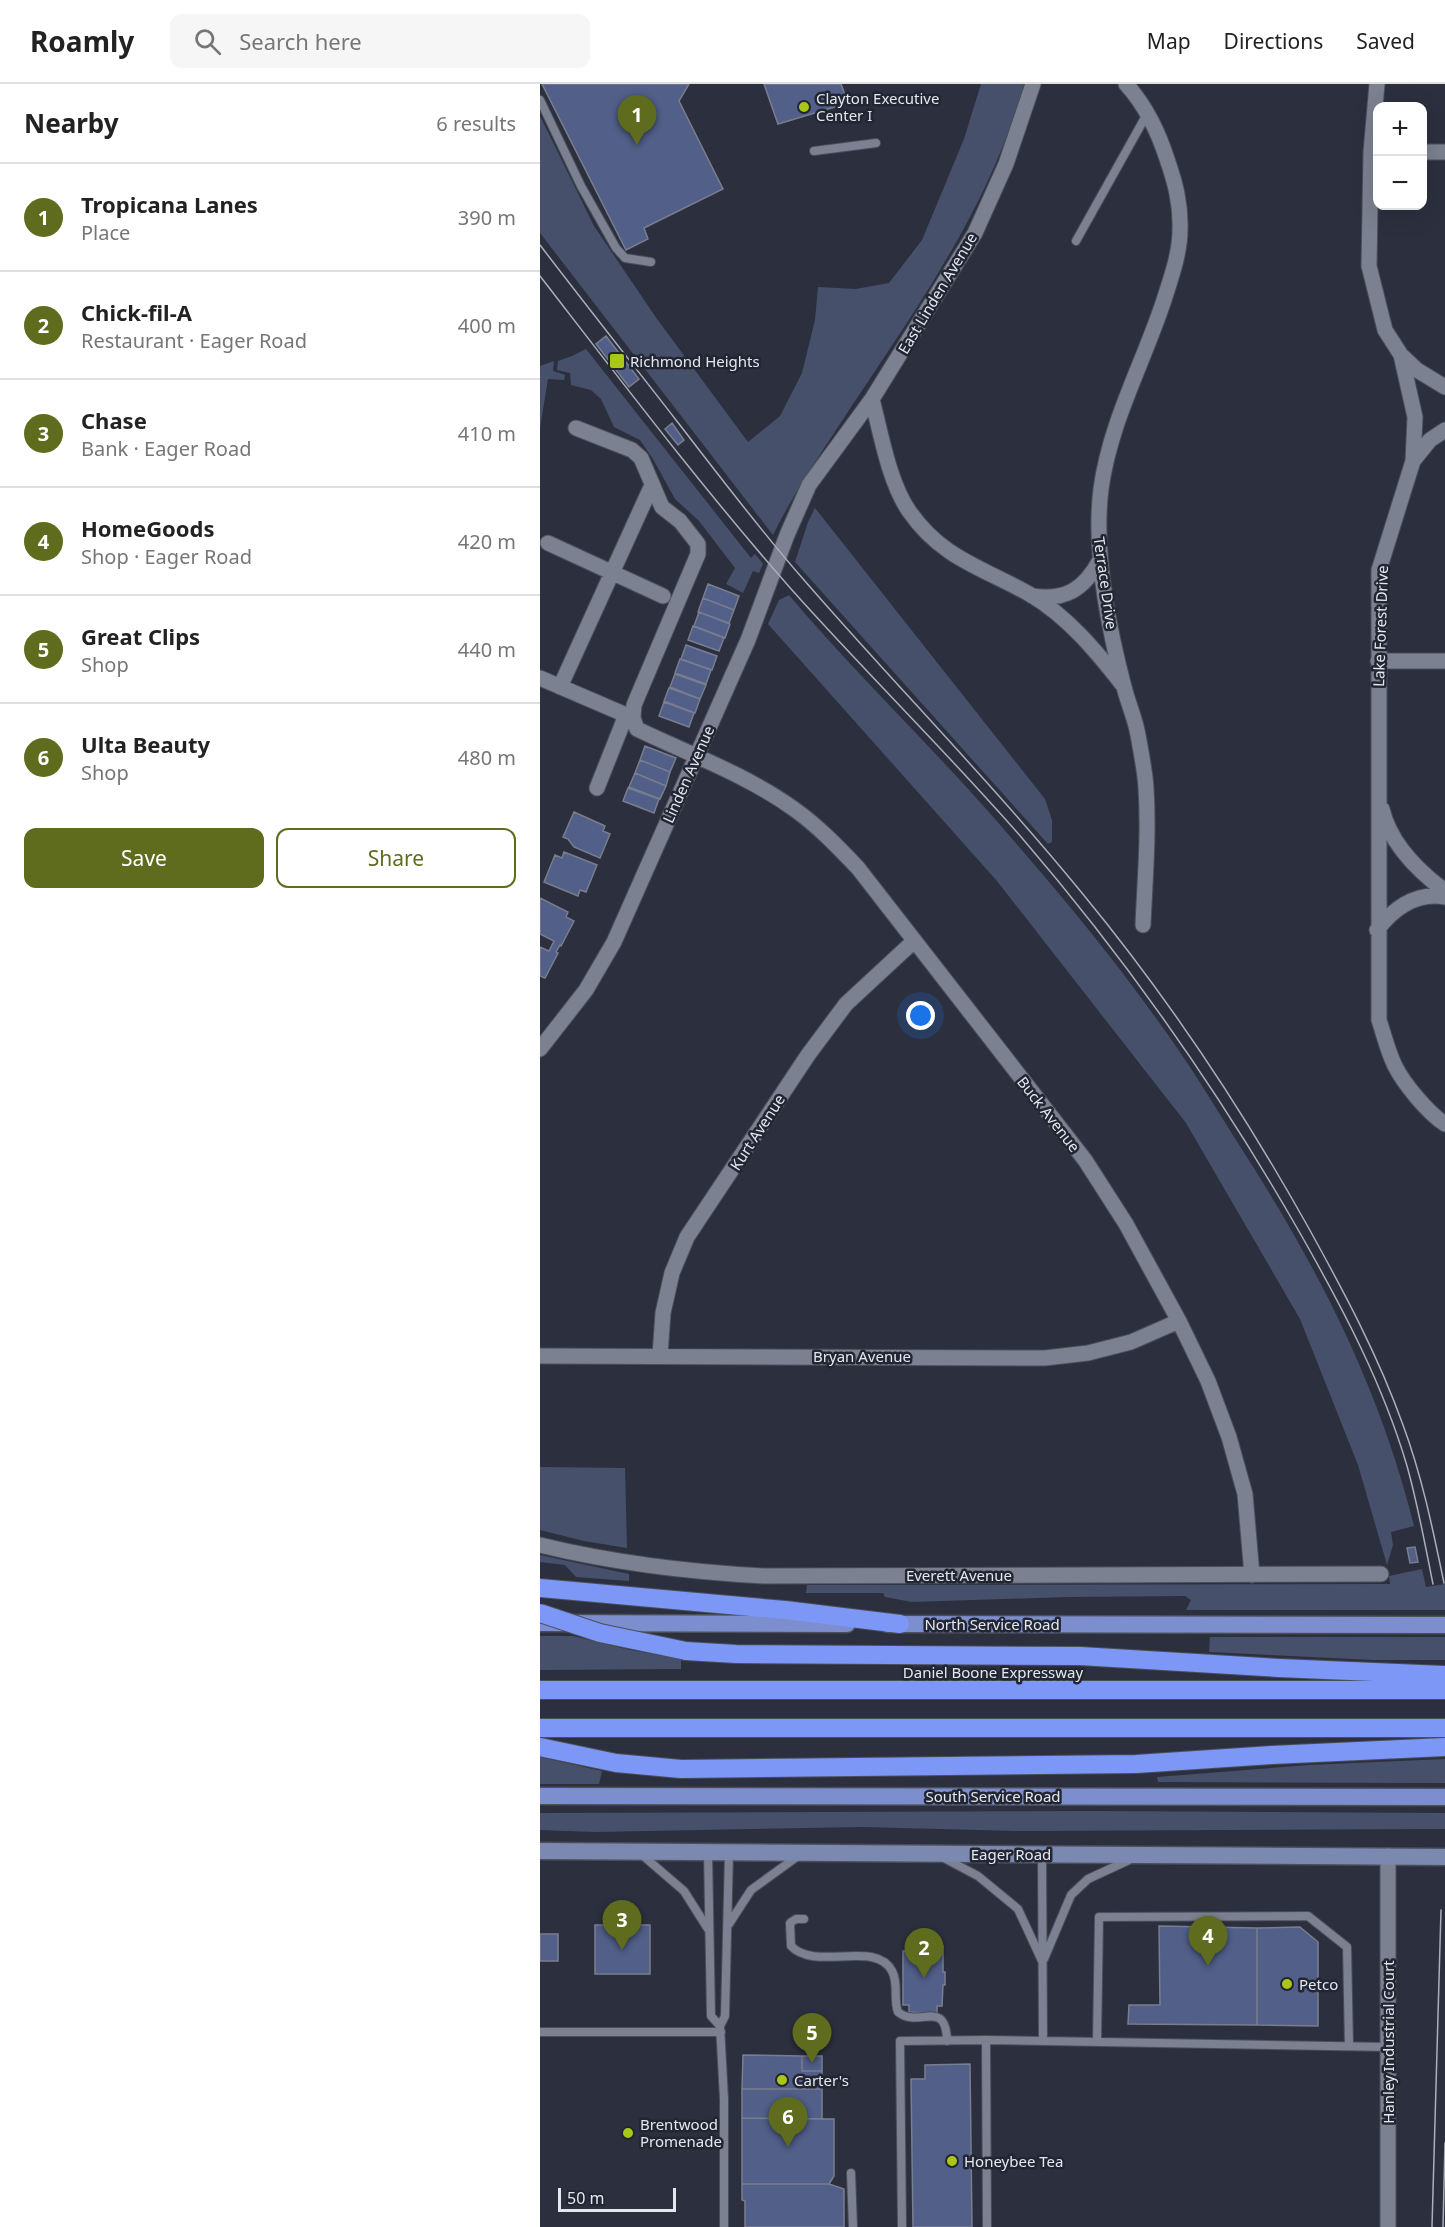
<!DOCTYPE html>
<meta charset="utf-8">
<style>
:root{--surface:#fff;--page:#f6f6f6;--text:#222;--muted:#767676;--line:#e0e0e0;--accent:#5f6c1e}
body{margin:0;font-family:"Noto Sans",sans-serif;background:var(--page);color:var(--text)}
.controls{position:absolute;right:18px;top:18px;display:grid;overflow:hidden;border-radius:12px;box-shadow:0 6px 24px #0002}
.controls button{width:54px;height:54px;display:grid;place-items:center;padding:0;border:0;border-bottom:2px solid var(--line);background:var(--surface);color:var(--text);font:30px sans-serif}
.scale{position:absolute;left:18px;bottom:15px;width:118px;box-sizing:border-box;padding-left:6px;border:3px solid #e4e7f0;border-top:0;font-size:16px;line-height:21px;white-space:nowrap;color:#e4e7f0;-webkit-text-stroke:4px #222633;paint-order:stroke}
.you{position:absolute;left:381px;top:932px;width:21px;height:21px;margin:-15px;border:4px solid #fff;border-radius:50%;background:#1a73e8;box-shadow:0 0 0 9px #1a73e833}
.badge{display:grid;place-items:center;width:39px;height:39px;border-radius:50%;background:var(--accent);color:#fff;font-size:20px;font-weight:700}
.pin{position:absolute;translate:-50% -50px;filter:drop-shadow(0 2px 3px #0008)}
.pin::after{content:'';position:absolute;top:32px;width:21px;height:18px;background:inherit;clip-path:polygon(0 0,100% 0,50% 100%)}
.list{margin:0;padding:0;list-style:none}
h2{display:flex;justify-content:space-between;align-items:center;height:78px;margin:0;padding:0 24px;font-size:26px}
h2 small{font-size:20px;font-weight:400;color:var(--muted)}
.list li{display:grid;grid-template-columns:39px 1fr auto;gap:18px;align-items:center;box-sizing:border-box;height:108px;padding:0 24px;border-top:2px solid var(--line)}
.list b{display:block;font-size:22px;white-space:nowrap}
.list p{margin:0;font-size:20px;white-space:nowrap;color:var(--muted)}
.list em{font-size:20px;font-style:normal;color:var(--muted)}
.actions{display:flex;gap:12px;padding:18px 24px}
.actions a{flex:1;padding:14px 0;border:2px solid var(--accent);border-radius:12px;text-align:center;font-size:21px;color:var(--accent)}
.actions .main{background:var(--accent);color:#fff}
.icon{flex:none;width:33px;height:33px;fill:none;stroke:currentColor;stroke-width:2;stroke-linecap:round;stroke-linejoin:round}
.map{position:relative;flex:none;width:905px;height:2143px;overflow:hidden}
header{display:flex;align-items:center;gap:36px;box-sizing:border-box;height:84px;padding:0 30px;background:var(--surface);border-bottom:2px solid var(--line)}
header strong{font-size:28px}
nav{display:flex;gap:33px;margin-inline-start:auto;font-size:21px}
.search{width:420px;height:54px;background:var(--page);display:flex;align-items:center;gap:15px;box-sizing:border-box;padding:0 21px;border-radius:12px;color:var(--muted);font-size:22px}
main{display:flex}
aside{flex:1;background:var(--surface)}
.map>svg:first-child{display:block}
</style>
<header>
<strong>Roamly</strong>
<div class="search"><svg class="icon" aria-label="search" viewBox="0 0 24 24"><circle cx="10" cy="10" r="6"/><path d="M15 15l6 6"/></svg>Search here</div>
<nav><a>Map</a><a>Directions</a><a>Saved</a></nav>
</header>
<main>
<aside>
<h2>Nearby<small>6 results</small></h2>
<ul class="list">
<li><span class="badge">1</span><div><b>Tropicana Lanes</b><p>Place</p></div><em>390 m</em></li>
<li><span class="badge">2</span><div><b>Chick-fil-A</b><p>Restaurant · Eager Road</p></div><em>400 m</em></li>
<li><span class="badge">3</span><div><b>Chase</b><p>Bank · Eager Road</p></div><em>410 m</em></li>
<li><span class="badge">4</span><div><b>HomeGoods</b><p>Shop · Eager Road</p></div><em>420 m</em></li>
<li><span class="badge">5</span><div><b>Great Clips</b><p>Shop</p></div><em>440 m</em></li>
<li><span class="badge">6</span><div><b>Ulta Beauty</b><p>Shop</p></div><em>480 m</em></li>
</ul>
<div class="actions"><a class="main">Save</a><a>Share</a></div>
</aside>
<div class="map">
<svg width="905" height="2143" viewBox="0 0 905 2143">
<rect width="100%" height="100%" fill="#2c303e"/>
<!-- green -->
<path fill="#47506a" d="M 441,0 L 484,0 C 451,119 379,221 311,323 C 284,365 255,406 233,451 L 0,149 L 0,32 L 54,142 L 117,235 L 208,358 L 240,332 L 262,289 L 275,236 L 278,203 L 316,205 L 349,199 L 382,156 L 424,55 Z
M 46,265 L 211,474 L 215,470 L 223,480 L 219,489 L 213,487 L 203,509 L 186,500 L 195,484 L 159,437 L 135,415 L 113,375 L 100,356 L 74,343 L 61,315 L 51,306 L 31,301 L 30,289 L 17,286 L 18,277 L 32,272 Z
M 14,277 L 13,287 L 25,291 L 24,296 L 8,295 L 0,344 L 0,282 Z
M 275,424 L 505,715 L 512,736 L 512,758 L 508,760 L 255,478 L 268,438 Z
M 249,511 C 318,593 398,668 468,750 C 520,810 572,872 618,937 C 646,975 671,1016 696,1056 C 775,1178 839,1300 874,1442 L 851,1448 L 853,1461 L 847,1481 L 818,1381 L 760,1235 L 646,1039 L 457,797 L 228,540 L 239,516 Z
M 0,1383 L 85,1384 L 87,1464 L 44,1457 L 0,1446 Z
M 0,1471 L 89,1490 L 89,1497 L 36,1493 L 25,1481 L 0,1478 Z
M 882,1485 L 886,1503 L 905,1500 L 905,1526 L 646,1526 L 651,1516 L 645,1512 L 528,1513 L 372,1518 L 345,1513 L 343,1509 L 266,1509 L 267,1501 L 850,1500 L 849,1492 Z
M 0,1552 L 33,1552 L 90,1566 L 141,1575 L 141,1585 L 0,1586 Z
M 670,1553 L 905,1553 L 905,1576 L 834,1576 L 669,1568 Z
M 0,1673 L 62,1687 L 59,1700 L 0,1700 Z
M 905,1675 L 905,1699 L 618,1698 L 617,1693 L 769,1681 Z
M 551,1727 L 905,1729 L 905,1745 L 482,1747 L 322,1743 L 55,1748 L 0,1746 L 0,1729 Z"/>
<!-- building -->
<path fill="#515f89" stroke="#797e8e" stroke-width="1.5" d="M 2,0 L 149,0 L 139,17 L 183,105 L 104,144 L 108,155 L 86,166 Z
M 224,0 L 301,0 L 308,19 L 238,40 Z
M 66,252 L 99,295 L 89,303 L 56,260 Z
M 132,339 L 144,356 L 138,361 L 125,345 Z
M 168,500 L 199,512 L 194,526 L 163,514 Z
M 163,514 L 194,526 L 189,539 L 158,528 Z
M 159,528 L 190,540 L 185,554 L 154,542 Z
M 153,542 L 184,554 L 179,567 L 148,556 Z
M 146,561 L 177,572 L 172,586 L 141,575 Z
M 140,575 L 171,586 L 166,600 L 135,589 Z
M 135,590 L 166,601 L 160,615 L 130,603 Z
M 129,604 L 160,615 L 155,629 L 124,617 Z
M 124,618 L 154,629 L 149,643 L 119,632 Z
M 105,662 L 136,674 L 130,688 L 100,676 Z
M 100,676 L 130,688 L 126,702 L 95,689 Z
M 95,689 L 126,702 L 120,715 L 89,703 Z
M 88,704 L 119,715 L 114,729 L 83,717 Z
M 34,728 L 65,742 L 63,747 L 70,750 L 60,774 L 34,763 L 28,755 L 23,753 Z
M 24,768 L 57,781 L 46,808 L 40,806 L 38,812 L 4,798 L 15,771 L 22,774 Z
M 0,814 L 28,828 L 26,833 L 34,837 L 21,862 L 20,861 L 16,868 L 18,869 L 5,894 L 0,892 L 0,863 L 9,867 L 14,857 L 0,850 Z
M 875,1463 L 878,1478 L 870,1479 L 867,1464 Z
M 55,1841 L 110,1841 L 110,1890 L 55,1890 Z
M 619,1842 L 717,1844 L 717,1941 L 588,1940 L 589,1921 L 620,1921 Z
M 760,1843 L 778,1858 L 778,1942 L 717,1941 L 717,1844 Z
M 0,1850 L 18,1850 L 18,1877 L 0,1877 Z
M 385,1856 L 396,1856 L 396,1862 L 403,1862 L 403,1888 L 405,1888 L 405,1901 L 403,1901 L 402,1922 L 397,1922 L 397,1930 L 369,1928 L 369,1921 L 363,1921 L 363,1867 L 377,1867 L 378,1862 L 383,1862 Z
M 203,1971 L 262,1972 L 262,1987 L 282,1987 L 282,2005 L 202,2005 Z
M 262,1972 L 282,1972 L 282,1987 L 262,1987 Z
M 430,1980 L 432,2143 L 373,2143 L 371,1995 L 385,1995 L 385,1981 Z
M 202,2005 L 282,2005 L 282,2035 L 202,2034 Z
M 202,2034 L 294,2035 L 294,2092 L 289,2100 L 202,2100 Z
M 202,2100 L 289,2100 L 304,2105 L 304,2143 L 205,2143 L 205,2117 L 202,2116 Z"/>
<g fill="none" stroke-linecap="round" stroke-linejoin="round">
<defs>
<path id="service" d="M 0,16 L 41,102 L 76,164 L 85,174 L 111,178
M 274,67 L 336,59
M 536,157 L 607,30
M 168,1769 L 171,1932 L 180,1942 L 181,1960 L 184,2015 L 184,2143
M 101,1770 L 144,1807 L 168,1845
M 502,1770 L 503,1957
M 404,1774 L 438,1792 L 478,1825 L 502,1877
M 264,1835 L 256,1835 L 250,1839 L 251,1862 C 276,1888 335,1855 352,1887 C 359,1900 353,1915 358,1928 C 378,1945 406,1913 407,1957
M 189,1840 L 211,1806 L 258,1772
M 504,1875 L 531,1811 L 548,1795 L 589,1776
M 180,1942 L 185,1932 L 189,1769
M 0,1948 L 181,1948
M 557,1957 L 559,1833 L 768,1832 L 807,1863 L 809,1962
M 311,2089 L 313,2143
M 362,2143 L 360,1957 L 446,1956
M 447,2143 L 446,1956 L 848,1963"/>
<path id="minor" d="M 586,0 C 605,21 618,47 627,75 C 635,98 641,120 640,146 C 640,169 631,194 624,216 C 603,280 570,338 561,405 C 553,468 568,542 584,603 C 588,619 595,634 598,651 C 601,668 605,687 606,704 C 609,750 605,795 603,841
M 837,0 L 831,68 L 829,182 L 845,246 L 861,271 L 875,333 L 873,377 L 839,486 L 839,936 C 844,951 848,968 855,982 C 864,1000 888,1029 905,1040
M 882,68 L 905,68
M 861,271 L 877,286 L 905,303
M 332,315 C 341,350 349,398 369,427 C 402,475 444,484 491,511 C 528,533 556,567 582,600
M 36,344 L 92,366 L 101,374 L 122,423 L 140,437 L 158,460 L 158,470 L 94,621 L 93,634 L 97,645 C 149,670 207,691 254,725 C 278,742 298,763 318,784 L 545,1076 L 586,1140 L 639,1237 L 668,1297 L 689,1353 L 705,1410 L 712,1491
M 873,377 L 890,356 L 905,346
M 8,459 L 123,512
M 492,512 C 526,517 544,505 560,476
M 838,577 L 905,577
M 0,594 L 93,634
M 20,603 L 112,401
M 57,704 L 86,631
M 842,725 C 850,759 878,787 905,807
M 837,846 C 854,824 876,808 905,813
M 0,965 L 46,906 L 74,858 L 208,556 L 247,451 L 269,401 L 332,315 L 435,149 L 466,80 L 493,0
M 120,1271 L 123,1229 L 132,1189 L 147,1153 L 268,971 L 306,920 L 374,857
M 0,1272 L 505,1274 L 548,1269 L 591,1258 L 639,1237
M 0,1461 C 74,1479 149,1488 224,1492 L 841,1490
M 848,2143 L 848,1772"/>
<path id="secondary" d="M 0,1767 L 905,1773"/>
<path id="primary" d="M 0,1539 L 307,1540
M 348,1540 L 905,1541
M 0,1712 L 905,1713"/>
<path id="motorway" d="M 0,1504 L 245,1526 L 360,1540
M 146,1567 L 196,1570 L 540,1572 L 739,1584 L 905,1591
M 0,1606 L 905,1606
M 0,1644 L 905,1644
M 0,1663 L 76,1679 L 141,1685 L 596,1680 L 732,1671 L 905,1663"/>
</defs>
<!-- service casing -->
<use href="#service" stroke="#4a4e59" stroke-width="10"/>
<!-- minor casing -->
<use href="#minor" stroke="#4a4e59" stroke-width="17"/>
<!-- secondary casing -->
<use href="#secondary" stroke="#4a4e59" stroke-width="19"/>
<!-- primary casing -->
<use href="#primary" stroke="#4a4e59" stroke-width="19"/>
<!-- motorway casing -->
<use href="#motorway" stroke="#4a4e59" stroke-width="20"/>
<!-- service -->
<use href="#service" stroke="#7b8190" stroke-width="8"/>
<!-- minor -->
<use href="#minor" stroke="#7b8190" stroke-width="15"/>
<!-- secondary -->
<use href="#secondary" stroke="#7b88af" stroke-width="16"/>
<!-- primary -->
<use href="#primary" stroke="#7c8ecd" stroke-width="16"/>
<!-- motorway -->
<use href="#motorway" stroke="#7c97f6" stroke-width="18"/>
<!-- tram -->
<path stroke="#acafba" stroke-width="1.5" d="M 0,161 C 45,220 91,278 136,336 C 178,390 219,445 264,496 C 355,601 454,701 542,809 C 627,912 702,1025 767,1141 C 803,1206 838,1271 863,1341 C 882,1392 893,1446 904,1499
M 0,192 C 82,298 163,405 252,506 C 327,590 408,669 482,754 C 587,876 680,1009 760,1149 C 802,1223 843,1300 867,1382 C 878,1421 885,1461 893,1500
M 892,2143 L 901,1826
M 903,2143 L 905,2059"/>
<defs>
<path id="motorway-bridge" d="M 0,1529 L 60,1549 L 146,1567"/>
</defs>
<!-- motorway-bridge casing -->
<use href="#motorway-bridge" stroke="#4a4e59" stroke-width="20" stroke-linecap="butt"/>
<!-- motorway-bridge -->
<use href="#motorway-bridge" stroke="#7c97f6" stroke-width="18"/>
</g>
<!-- markers -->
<g fill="#a9c719" stroke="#222633" stroke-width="2">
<circle cx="264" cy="23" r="6"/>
<rect x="69" y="269" width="16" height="16" rx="3"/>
<circle cx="747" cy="1900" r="6"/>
<circle cx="242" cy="1996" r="6"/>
<circle cx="88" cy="2049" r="6"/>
<circle cx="412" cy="2077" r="6"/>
</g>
<g text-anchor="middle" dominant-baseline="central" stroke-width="5" stroke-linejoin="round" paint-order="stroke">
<!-- poi labels -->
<g font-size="15" fill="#e4e7f0" stroke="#222633" text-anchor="start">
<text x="276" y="14">Clayton Executive<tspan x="276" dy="17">Center I</tspan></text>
<text x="90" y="277">Richmond Heights</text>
<text x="759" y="1900">Petco</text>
<text x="254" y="1996">Carter's</text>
<text x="100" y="2040">Brentwood<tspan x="100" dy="17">Promenade</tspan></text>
<text x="424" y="2077">Honeybee Tea</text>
</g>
<!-- street labels -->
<g font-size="15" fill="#e4e7f0" stroke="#222633">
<text transform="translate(397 209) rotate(-59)">East Linden Avenue</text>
<text transform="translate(566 499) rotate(82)">Terrace Drive</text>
<text transform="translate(840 542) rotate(-88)">Lake Forest Drive</text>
<text transform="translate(148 690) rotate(-66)">Linden Avenue</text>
<text transform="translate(509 1030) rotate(52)">Buck Avenue</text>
<text transform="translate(217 1048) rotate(-57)">Kurt Avenue</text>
<text x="322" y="1272">Bryan Avenue</text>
<text x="419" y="1491">Everett Avenue</text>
<text x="452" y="1540">North Service Road</text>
<text x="453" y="1588">Daniel Boone Expressway</text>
<text x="453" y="1712">South Service Road</text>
<text x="471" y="1770">Eager Road</text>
<text transform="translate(848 1958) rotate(-90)">Hanley Industrial Court</text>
</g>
</g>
</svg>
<div class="controls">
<button>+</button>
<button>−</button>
</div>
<div class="scale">50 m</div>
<div class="you"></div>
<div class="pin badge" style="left:97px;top:61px">1</div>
<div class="pin badge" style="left:384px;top:1894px">2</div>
<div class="pin badge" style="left:82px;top:1866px">3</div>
<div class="pin badge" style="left:668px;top:1882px">4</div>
<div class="pin badge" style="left:272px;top:1979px">5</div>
<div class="pin badge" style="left:248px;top:2063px">6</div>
</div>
</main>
